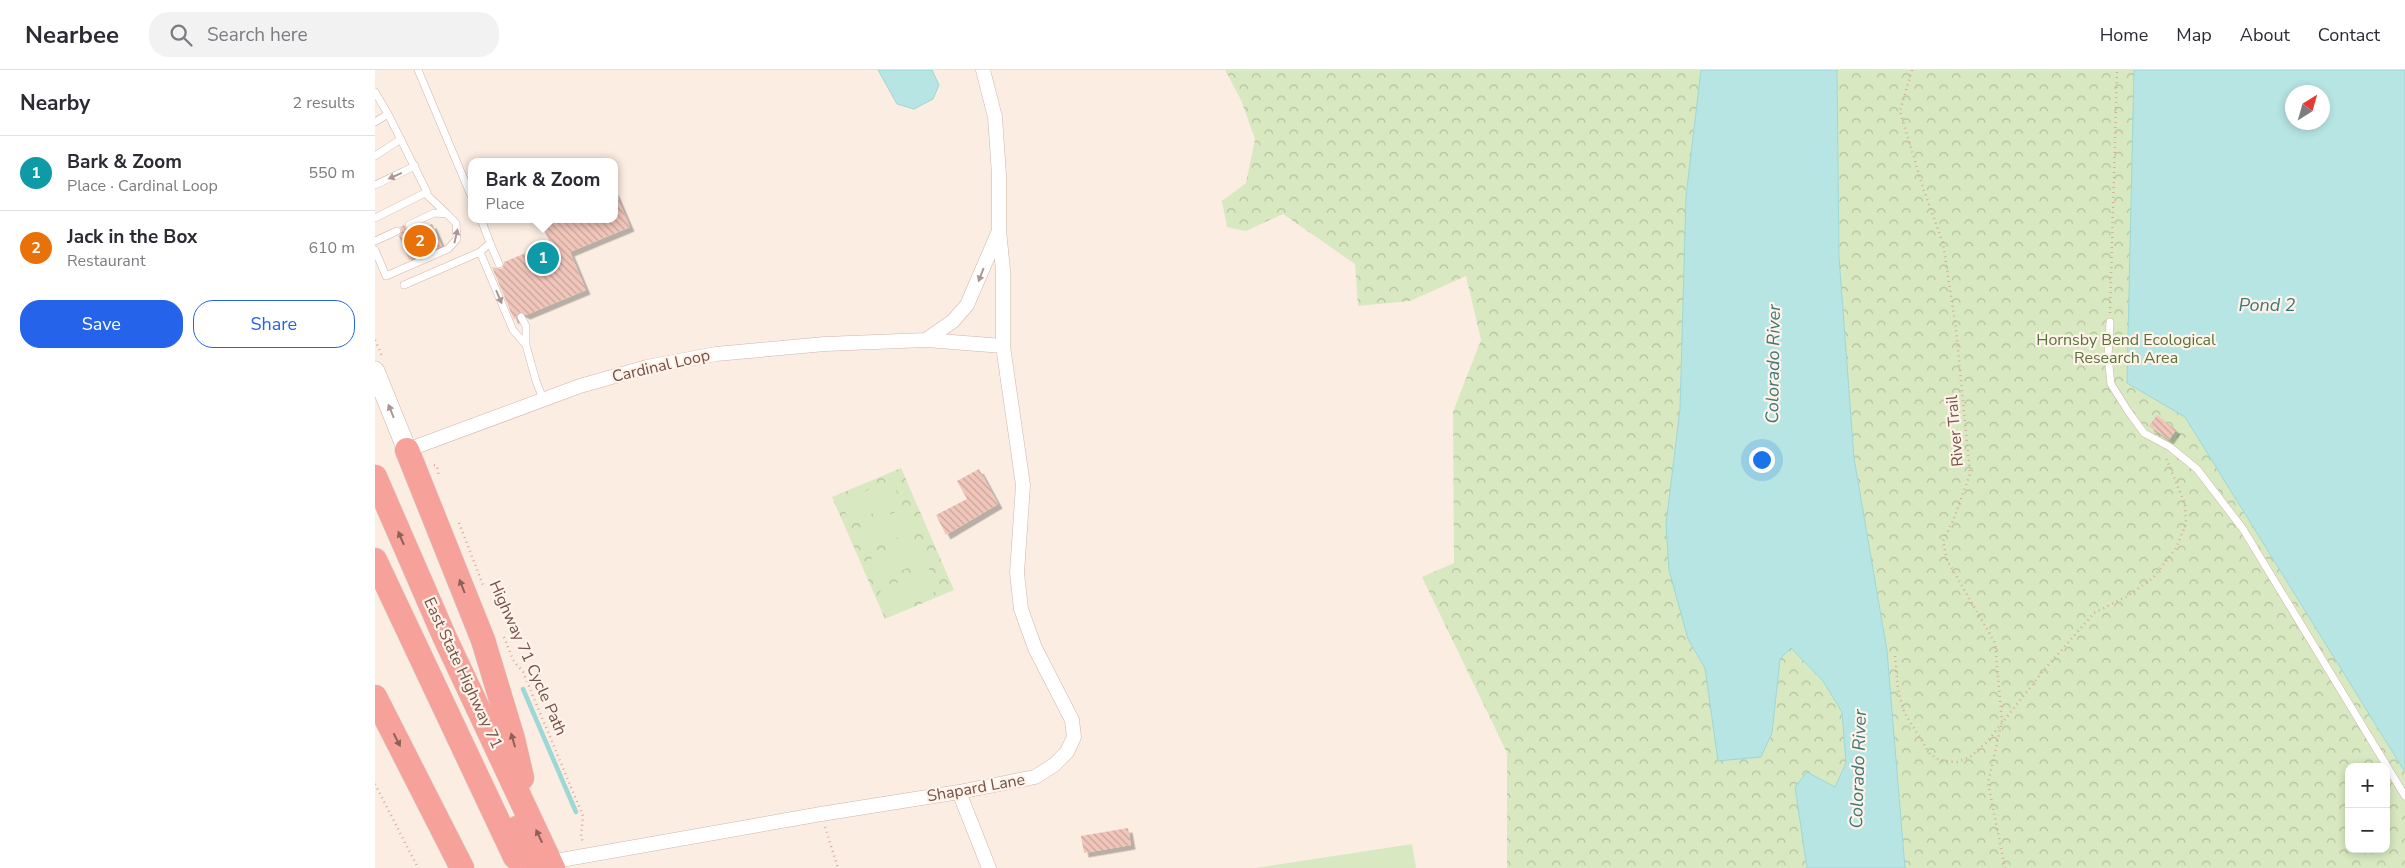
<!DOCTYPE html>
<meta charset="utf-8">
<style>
:root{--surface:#fff;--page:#f2f2f3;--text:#2b2b33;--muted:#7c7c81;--line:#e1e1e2;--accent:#2563eb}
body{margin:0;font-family:"Nunito Sans",sans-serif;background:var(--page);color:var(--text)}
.controls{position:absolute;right:15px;bottom:15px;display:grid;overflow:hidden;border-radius:10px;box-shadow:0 2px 8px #0003}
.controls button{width:45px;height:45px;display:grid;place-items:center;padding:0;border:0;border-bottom:1px solid var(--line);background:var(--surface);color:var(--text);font:25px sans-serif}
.compass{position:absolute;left:1910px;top:15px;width:45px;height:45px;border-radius:50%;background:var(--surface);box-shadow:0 2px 8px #0003;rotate:37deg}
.you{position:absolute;left:1386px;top:389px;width:18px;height:18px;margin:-12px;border:4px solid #fff;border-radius:50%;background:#1a73e8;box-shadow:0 0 0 8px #1a73e833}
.badge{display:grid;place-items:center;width:32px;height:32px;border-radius:50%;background:var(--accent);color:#fff;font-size:16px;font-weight:700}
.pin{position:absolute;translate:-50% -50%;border:2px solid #fff;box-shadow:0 1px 5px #0006}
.popup{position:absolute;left:93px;top:88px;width:150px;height:65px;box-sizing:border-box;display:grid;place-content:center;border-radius:10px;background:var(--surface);filter:drop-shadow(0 1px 4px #0005);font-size:16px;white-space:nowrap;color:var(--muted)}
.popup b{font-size:19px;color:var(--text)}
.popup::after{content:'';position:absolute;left:50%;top:100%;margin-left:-10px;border:10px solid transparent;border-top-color:var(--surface)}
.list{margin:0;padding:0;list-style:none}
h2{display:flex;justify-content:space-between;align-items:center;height:65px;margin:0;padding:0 20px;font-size:21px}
h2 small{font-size:16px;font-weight:400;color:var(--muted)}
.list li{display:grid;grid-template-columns:32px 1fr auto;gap:15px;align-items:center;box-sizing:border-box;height:75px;padding:0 20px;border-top:1px solid var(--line)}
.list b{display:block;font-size:19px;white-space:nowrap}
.list p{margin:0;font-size:16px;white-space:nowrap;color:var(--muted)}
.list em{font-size:16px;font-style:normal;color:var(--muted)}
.actions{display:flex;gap:10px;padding:15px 20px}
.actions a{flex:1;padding:11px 0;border:1px solid var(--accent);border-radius:20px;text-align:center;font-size:18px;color:var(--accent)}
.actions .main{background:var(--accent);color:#fff}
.icon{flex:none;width:28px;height:28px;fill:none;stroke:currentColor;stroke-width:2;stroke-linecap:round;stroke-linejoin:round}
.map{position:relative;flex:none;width:2030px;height:798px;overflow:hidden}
header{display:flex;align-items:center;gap:30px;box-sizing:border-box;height:70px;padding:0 25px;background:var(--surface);border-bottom:1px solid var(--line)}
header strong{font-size:24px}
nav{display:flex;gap:28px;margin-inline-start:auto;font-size:18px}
.search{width:350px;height:45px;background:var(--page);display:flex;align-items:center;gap:12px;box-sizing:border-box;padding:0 18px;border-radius:20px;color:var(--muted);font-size:19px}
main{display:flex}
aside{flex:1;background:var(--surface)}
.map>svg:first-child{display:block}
</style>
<header>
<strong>Nearbee</strong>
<div class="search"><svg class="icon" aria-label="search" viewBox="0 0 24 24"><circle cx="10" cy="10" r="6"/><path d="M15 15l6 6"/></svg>Search here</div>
<nav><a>Home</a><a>Map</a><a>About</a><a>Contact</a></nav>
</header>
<main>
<aside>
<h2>Nearby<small>2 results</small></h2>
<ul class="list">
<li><span class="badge" style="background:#0f9aa8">1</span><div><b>Bark &amp; Zoom</b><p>Place · Cardinal Loop</p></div><em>550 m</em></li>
<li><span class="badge" style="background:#e8710a">2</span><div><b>Jack in the Box</b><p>Restaurant</p></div><em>610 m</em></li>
</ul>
<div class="actions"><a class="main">Save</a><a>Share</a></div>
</aside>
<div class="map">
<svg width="2030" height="798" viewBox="0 0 2030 798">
<defs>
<pattern id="forest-crowns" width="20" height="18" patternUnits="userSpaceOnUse" patternTransform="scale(1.25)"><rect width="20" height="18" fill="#d8e9c1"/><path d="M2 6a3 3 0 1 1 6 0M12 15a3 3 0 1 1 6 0" fill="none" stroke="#b4bf9f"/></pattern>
<pattern id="building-back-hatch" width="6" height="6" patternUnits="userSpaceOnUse" patternTransform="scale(1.25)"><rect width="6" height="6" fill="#f1c6ba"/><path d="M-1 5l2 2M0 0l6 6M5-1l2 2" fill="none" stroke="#c8a399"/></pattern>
<filter id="shadow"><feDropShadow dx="4.5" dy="4.5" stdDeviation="0" flood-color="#0004"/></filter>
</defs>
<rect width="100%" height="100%" fill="#fcede2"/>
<!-- forest -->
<path fill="url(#forest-crowns)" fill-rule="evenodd" d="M 850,0 L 1326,0 L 1311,126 L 1305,339 L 1291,454 L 1313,569 L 1330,598 L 1343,691 L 1397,663 L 1405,589 L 1416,578 L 1448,611 L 1467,642 L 1471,693 L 1460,717 L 1427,760 L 1432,798 L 1132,798 L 1132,683 L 1047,507 L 1079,493 L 1078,342 L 1106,270 L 1091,206 L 1035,231 L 983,236 L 980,194 L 908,144 L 871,161 L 852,157 L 847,131 L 871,113 L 880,69 L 866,30 Z
M 1462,0 L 2030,0 L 2030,798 L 1530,798 L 1512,581 L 1479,388 L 1464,187 ZM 1918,22 L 1948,22 L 1948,52 L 1918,52 ZM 1974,697 L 2011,697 L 2011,779 L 1974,779 Z
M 526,398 L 579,520 L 510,549 L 457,427 Z"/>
<!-- garden -->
<path fill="#d8e9c1" d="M 516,410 L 526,431 L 475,453 L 466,432 Z
M 530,438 L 539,461 L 487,482 L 478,460 Z
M 542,469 L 551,490 L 500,512 L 491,491 Z
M 554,499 L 564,520 L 514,542 L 505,520 Z
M 1037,774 L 1041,798 L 880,798 Z"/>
<!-- water -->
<path fill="#b7e5e4" stroke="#9dd7d6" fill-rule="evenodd" d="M 503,0 L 557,0 L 564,15 L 558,29 L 539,39 L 522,34 Z
M 1326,0 L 1462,0 L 1464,187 L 1479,388 L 1512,581 L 1530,798 L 1432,798 L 1420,717 L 1432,702 L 1460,717 L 1471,693 L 1467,642 L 1448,611 L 1416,578 L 1405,589 L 1397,663 L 1386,687 L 1343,691 L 1330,598 L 1313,569 L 1294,500 L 1291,454 L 1305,339 L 1311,126 Z
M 1759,0 L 2030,0 L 2030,702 L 1810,347 L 1752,313 ZM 1948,22 L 1948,52 L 1918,52 L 1918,22 Z"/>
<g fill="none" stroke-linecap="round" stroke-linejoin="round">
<!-- stream -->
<path stroke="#9dd7d6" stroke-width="4.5" d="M 148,619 L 201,742"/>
</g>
<!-- building -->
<path fill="url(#building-back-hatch)" filter="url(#shadow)" d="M 239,120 L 255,157 L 195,182 L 211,220 L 151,245 L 144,242 L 139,250 L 117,197 L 126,199 L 128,197 L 129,192 L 175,173 L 168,157 L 172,155 L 170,149 L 239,149 Z
M 57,154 L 67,176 L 34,190 L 24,166 L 27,161 L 25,157 L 29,155 L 31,159 L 37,162 Z
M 1782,345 L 1801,360 L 1794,370 L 1774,356 Z
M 604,399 L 623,434 L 571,465 L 561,445 L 592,429 L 582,411 Z
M 753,758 L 756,775 L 709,783 L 706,766 Z"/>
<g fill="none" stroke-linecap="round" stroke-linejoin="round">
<defs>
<path id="lane" d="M 43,0 L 97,128
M 0,22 L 13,44 L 52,122 L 0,148
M 0,52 L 13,44
M 0,86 L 26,69
M 0,115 L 40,96
M 51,124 L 71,143
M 0,171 L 22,161
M 115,173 L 124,194
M 0,180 L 11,206 L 73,179 L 82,169 L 81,153 L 72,144 L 59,143 L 34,155
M 105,182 L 138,260 L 151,275 L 161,311 L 168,329
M 29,215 L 105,182 L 115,173 L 106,149
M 146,247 L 151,256 L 151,275
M 1735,252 L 1733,287 L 1736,314 L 1753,341 L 1769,363 L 1795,377 L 1822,399 L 1868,459 L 2030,726"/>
<path id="street" d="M 551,270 L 578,251 L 592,235 L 623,163
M 32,380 L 205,316 L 272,297 L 341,284 L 450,274 L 551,270 L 628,276
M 584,722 L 614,798
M 175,792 L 446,744 L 584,722 L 660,707 L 679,695 L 692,682 L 699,667 L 697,650 L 660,578 L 646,539 L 642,503 L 648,415 L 628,276 L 628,200 L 624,160 L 624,105 L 620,47 L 608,0"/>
<path id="secondary" d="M 0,301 L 32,380"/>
<path id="highway" d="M 32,380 L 108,570 L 138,669 L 147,708
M 0,407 L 70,568 L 178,798
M 0,490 L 140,787
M 0,627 L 87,798
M 142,758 L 159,798"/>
</defs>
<!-- lane casing -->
<use href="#lane" stroke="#cfb5ac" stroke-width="8"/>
<!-- street casing -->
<use href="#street" stroke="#cfb5ac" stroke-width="15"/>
<!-- secondary casing -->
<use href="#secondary" stroke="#d2b4a9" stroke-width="20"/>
<!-- highway casing -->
<use href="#highway" stroke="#d8cecc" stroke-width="25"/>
<!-- path -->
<path stroke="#d6aa9d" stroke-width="2.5" stroke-dasharray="1 4" stroke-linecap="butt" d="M 1537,0 L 1525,41 L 1548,118 L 1568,173 L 1581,259 L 1595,404 L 1578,451 L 1568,471 L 1572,490 L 1620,573 L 1627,651 L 1613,713 L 1630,798
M 1735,243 L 1742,0
M 0,270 L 7,286
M 59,395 L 62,396 L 64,407
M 84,453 L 108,515
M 129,567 L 138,590 L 148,602 L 208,746 L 206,766 L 208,773
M 1520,586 L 1523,620 L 1529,642 L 1555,684 L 1566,691 L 1582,692 L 1595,687 L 1612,672 L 1669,600 L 1719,543 L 1751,527 L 1778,508 L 1801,478 L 1811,454 L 1810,434 L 1791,388
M 0,714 L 43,798
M 450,757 L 463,798"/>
<!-- lane -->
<use href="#lane" stroke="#fff" stroke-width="7"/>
<!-- street -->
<use href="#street" stroke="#fff" stroke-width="14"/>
<!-- secondary -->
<use href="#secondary" stroke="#fff" stroke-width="19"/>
<!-- highway -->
<use href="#highway" stroke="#f6a199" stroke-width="24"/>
</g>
<!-- one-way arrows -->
<defs><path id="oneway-solid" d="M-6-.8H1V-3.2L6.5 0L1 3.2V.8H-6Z" transform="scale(1.25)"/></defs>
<g fill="#ab9792">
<use href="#oneway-solid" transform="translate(20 106) rotate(156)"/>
<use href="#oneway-solid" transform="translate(81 166) rotate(-77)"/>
<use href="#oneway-solid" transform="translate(606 205) rotate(111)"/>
<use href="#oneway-solid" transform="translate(124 227) rotate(67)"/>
<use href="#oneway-solid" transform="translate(16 341) rotate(-112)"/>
</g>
<g fill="#8d6159">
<use href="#oneway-solid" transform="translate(26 468) rotate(-113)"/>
<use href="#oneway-solid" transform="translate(87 516) rotate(-111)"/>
<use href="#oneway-solid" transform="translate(22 670) rotate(63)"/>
<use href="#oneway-solid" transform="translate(138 670) rotate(-106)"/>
<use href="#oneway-solid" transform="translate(164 766) rotate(-115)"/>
</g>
<g text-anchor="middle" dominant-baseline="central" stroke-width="4.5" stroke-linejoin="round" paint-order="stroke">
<!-- park labels -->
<g font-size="16" fill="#57743e" stroke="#fff2e8">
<text x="1751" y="270">Hornsby Bend Ecological<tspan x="1751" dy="18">Research Area</tspan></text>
</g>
<!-- street labels -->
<g font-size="16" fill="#735149" stroke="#fff2e8">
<text transform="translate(286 296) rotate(-13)">Cardinal Loop</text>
<text transform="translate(1580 361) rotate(-95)">River Trail</text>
<text transform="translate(153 588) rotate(66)">Highway 71 Cycle Path</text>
<text transform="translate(88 603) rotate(65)">East State Highway 71</text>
<text transform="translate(601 718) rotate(-10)">Shapard Lane</text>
</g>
<!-- water labels -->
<g font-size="18" font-style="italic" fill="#3c7978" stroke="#fff2e8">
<text x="1892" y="235">Pond 2</text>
<text transform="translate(1398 294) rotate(-89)">Colorado River</text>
<text transform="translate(1483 699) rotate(-88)">Colorado River</text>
</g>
</g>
</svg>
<div class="controls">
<button>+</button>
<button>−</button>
</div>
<svg class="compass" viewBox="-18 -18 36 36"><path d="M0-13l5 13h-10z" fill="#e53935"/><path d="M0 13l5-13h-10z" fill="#7c7c81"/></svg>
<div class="you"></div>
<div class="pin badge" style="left:168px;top:188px;background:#0f9aa8">1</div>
<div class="popup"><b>Bark &amp; Zoom</b>Place</div>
<div class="pin badge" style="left:45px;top:171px;background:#e8710a">2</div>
</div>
</main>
